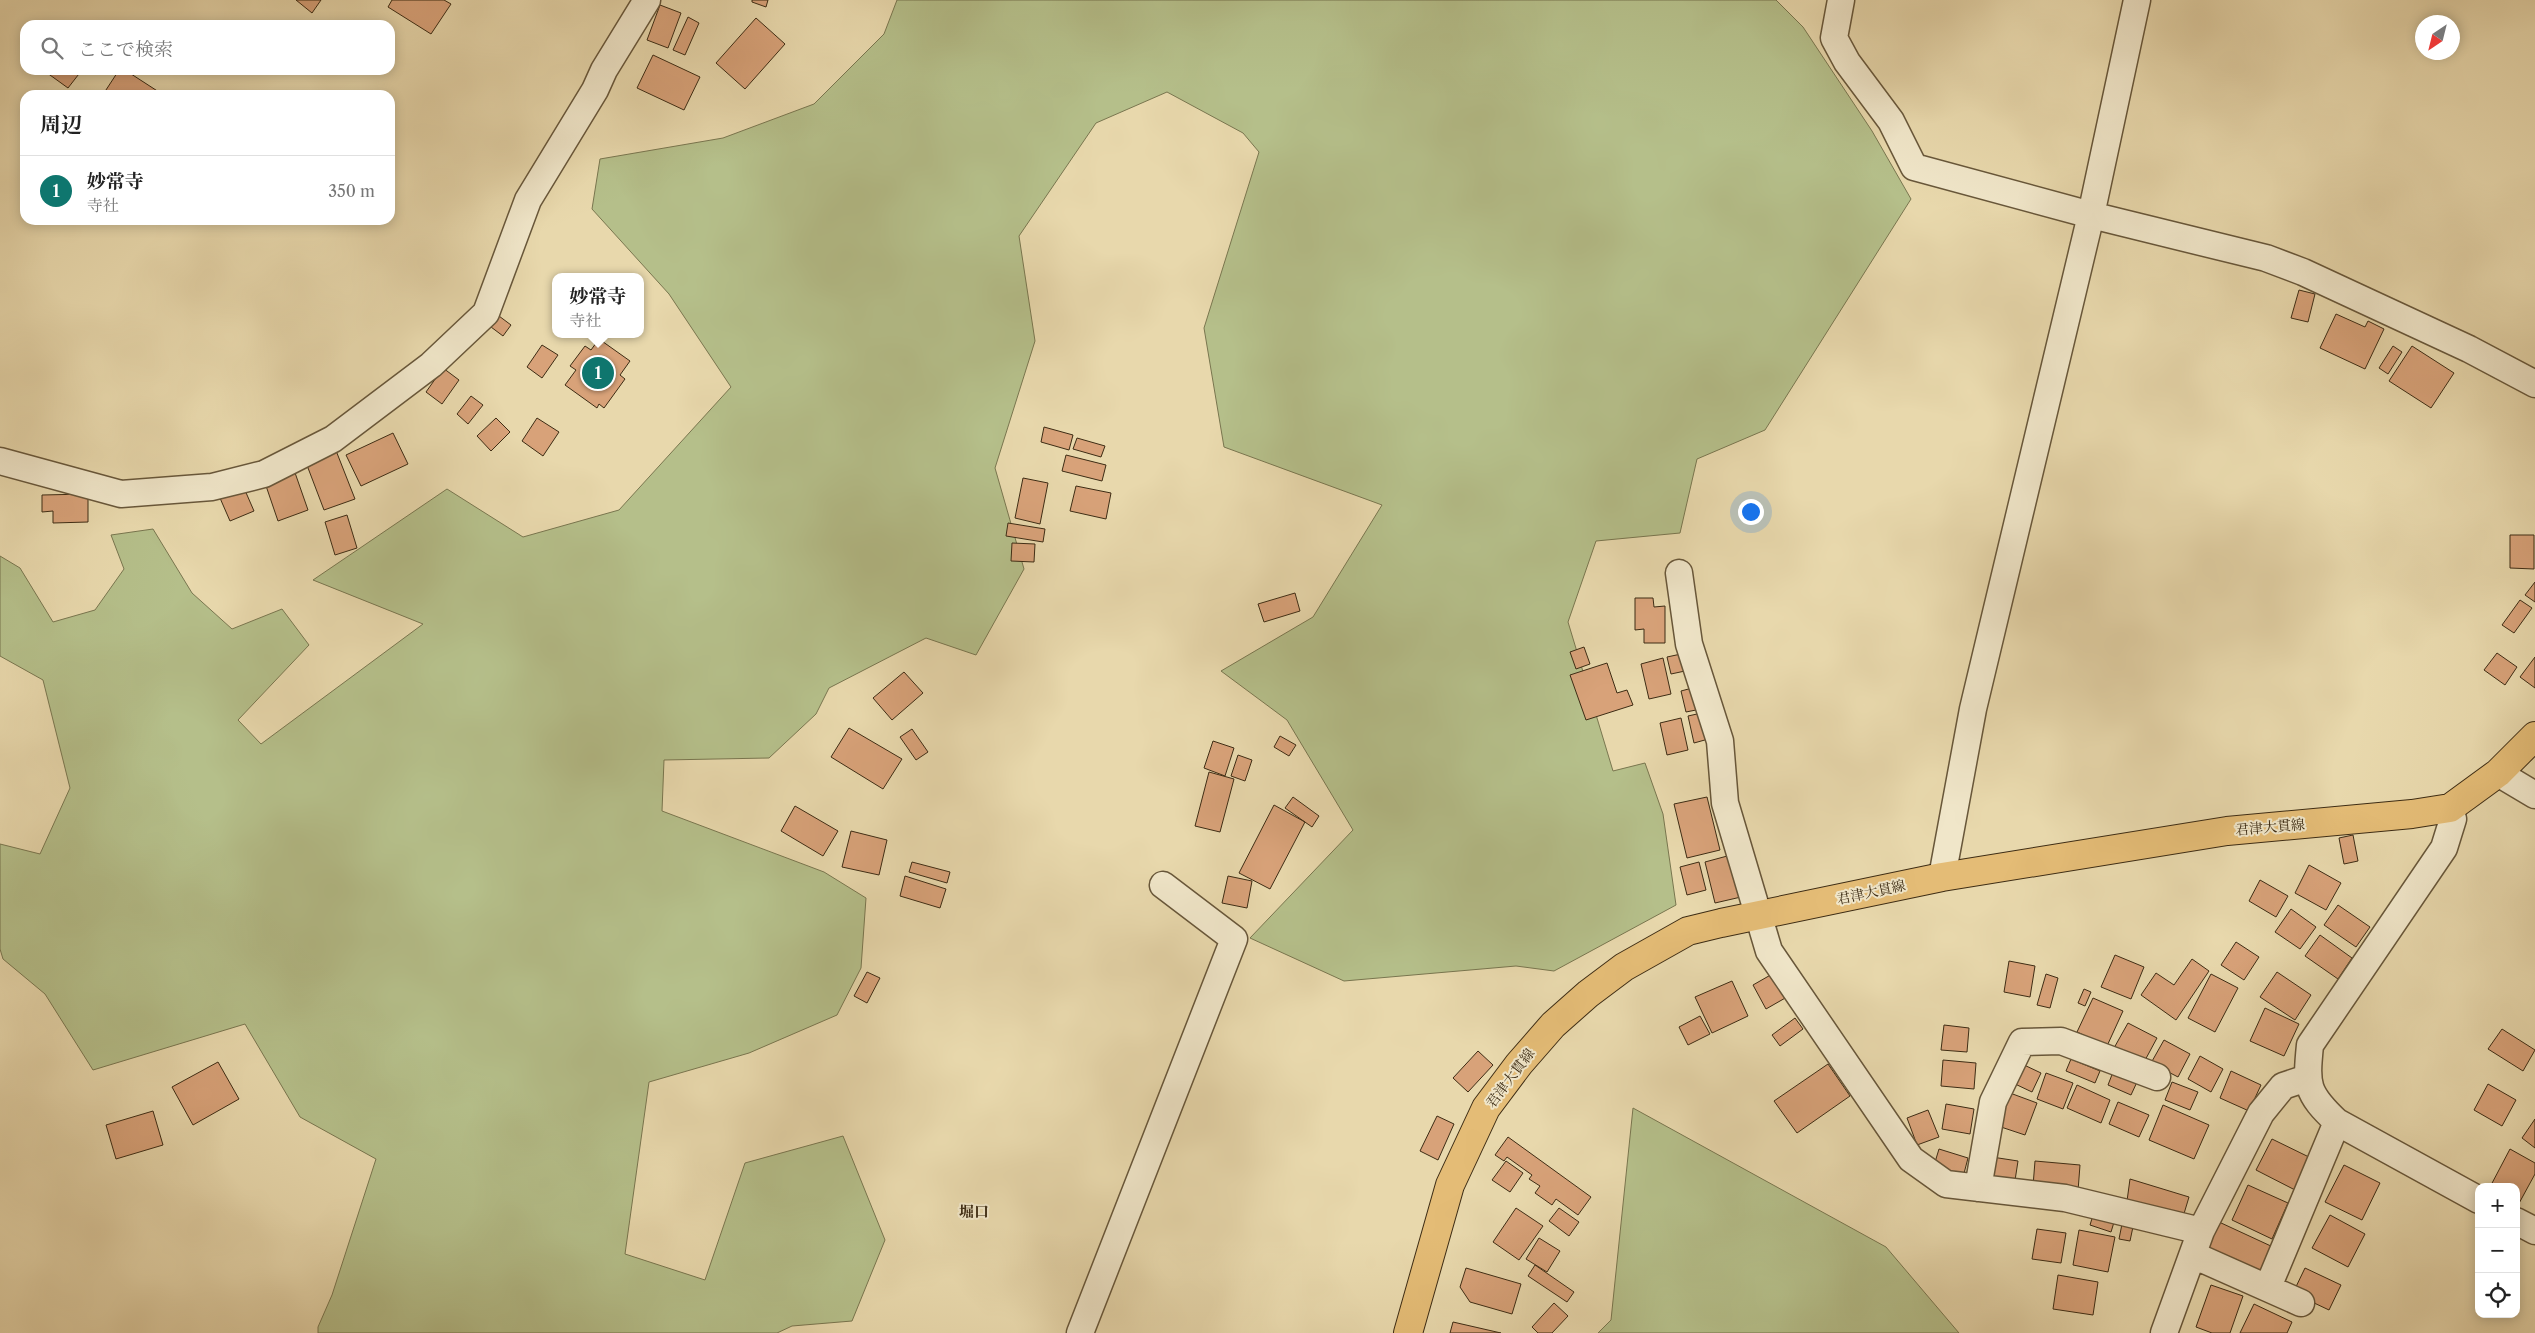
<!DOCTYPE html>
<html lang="ja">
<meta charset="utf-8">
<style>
:root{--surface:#fff;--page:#f6f6f6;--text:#222;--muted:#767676;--line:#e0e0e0;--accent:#0f766e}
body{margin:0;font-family:"Libre Caslon Text","Noto Serif JP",serif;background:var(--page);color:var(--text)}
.controls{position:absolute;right:15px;bottom:15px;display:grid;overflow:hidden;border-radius:10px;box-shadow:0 2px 12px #0003}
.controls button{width:45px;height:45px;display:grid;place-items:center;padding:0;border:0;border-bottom:1px solid var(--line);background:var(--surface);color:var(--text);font:25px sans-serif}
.compass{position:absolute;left:2415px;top:15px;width:45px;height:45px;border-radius:50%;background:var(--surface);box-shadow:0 2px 12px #0003;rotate:215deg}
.you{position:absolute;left:1750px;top:511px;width:18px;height:18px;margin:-12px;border:4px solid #fff;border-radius:50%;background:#1a73e8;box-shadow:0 0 0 8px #1a73e833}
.badge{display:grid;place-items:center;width:32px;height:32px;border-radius:50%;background:var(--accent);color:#fff;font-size:16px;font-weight:700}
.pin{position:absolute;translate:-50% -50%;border:2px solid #fff;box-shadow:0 1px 5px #0006}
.popup{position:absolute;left:552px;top:273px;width:92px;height:65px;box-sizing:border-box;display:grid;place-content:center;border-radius:10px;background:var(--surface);filter:drop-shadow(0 1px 4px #0005);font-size:16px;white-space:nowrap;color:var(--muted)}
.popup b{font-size:19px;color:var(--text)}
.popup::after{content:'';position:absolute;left:50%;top:100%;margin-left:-10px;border:10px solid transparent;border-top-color:var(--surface)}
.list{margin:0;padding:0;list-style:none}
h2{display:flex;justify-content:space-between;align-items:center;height:65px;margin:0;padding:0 20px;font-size:21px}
h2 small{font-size:16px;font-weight:400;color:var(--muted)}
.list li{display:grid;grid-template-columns:32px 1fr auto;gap:15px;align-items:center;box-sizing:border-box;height:70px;padding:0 20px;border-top:1px solid var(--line)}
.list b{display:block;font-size:19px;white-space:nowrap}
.list p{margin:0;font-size:16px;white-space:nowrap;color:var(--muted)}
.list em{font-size:16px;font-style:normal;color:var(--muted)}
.icon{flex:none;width:28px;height:28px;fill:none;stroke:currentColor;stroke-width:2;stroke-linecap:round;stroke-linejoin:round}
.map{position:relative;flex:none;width:2535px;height:1333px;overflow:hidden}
.search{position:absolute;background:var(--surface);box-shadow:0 2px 12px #0003;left:20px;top:20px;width:375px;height:55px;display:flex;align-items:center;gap:12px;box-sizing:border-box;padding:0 18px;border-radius:15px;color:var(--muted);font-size:19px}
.panel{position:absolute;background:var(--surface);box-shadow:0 2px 12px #0003;left:20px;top:90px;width:375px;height:135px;border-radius:15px}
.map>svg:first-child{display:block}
</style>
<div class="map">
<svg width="2535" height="1333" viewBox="0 0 2535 1333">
<rect width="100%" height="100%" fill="#e8d8ac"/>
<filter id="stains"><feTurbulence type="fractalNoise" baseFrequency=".004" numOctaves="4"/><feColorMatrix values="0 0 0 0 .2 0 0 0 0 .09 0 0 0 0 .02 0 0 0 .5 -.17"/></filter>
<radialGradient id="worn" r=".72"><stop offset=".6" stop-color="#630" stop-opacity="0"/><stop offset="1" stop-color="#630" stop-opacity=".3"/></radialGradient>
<!-- green -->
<path fill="#b5bf8a" stroke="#79764f" d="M 897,0 L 1776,0 L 1803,27 L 1872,131 L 1911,199 L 1765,430 L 1697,459 L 1680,533 L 1596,541 L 1568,622 L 1613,771 L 1645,763 L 1663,814 L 1676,905 L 1554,971 L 1516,966 L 1344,981 L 1250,938 L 1353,830 L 1287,720 L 1221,671 L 1313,617 L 1382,505 L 1224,447 L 1204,328 L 1259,152 L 1243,133 L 1167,92 L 1096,123 L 1019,236 L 1035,341 L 995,468 L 1024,569 L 976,655 L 926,638 L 829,688 L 816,714 L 769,758 L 664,760 L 662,811 L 824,872 L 866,898 L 861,968 L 837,1015 L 749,1053 L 649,1082 L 625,1254 L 705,1280 L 745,1163 L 843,1136 L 885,1240 L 852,1321 L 792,1326 L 777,1333 L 318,1333 L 318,1327 L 332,1295 L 376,1159 L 300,1117 L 245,1024 L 93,1070 L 45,994 L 3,959 L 0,949 L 0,844 L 40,854 L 70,788 L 43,680 L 0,656 L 0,556 L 20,568 L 53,622 L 95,610 L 124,569 L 111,535 L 153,529 L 192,593 L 232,629 L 282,609 L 309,645 L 238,720 L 261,744 L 423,624 L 313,580 L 447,489 L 523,537 L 619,510 L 731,387 L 669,294 L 592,209 L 600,159 L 723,138 L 814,104 L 884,34 Z
M 1633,1108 L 1886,1247 L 1959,1333 L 1598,1333 L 1611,1320 Z"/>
<!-- building -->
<path fill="#d8a279" stroke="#3d2c14" d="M 296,0 L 321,0 L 312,13 Z
M 392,0 L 444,0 L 451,4 L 431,34 L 388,7 Z
M 752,0 L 768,0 L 766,7 L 752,2 Z
M 660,5 L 681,13 L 668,48 L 647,40 Z
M 688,17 L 699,23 L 685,55 L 673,50 Z
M 756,18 L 785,44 L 745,89 L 716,63 Z
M 653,55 L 700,77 L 684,110 L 637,88 Z
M 43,70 L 82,70 L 68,88 Z
M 119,70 L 125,70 L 162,94 L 107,95 L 104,93 Z
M 2299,290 L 2315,294 L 2308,322 L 2291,318 Z
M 491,310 L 511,325 L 503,336 L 483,321 Z
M 2336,314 L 2365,327 L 2368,321 L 2384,329 L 2365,369 L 2320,348 Z
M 599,339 L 630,361 L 620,375 L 625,379 L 604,408 L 599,404 L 597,408 L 565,385 L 576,370 L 570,366 L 585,346 L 591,350 Z
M 542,345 L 558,355 L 542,378 L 527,367 Z
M 2393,346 L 2402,352 L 2388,374 L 2379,368 Z
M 2412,346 L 2454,373 L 2431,408 L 2389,381 Z
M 443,368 L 459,380 L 442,404 L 426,392 Z
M 471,396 L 483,405 L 468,424 L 457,414 Z
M 496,418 L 510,432 L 491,451 L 477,436 Z
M 537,418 L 559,432 L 543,456 L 522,441 Z
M 1044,427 L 1073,435 L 1069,450 L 1041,442 Z
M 393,433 L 408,464 L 361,486 L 346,455 Z
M 1077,438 L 1105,446 L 1101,457 L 1073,449 Z
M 335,448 L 355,499 L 324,510 L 305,460 Z
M 1066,455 L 1106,465 L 1102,481 L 1062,471 Z
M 293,467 L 308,510 L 278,521 L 263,477 Z
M 1023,478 L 1048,483 L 1040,524 L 1015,518 Z
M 1076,486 L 1111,493 L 1106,519 L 1070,511 Z
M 244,488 L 254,511 L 230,521 L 220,498 Z
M 88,494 L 88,522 L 53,523 L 53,511 L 42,512 L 42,495 Z
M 347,515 L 357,548 L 335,555 L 325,522 Z
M 1008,523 L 1045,529 L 1043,542 L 1006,536 Z
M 2510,535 L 2534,535 L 2534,569 L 2510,568 Z
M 1012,543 L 1035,544 L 1034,562 L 1011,561 Z
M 2535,582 L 2535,602 L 2525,595 Z
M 1295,593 L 1300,611 L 1264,622 L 1258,604 Z
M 1635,598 L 1653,598 L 1654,607 L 1665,606 L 1665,643 L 1644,643 L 1644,629 L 1635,630 Z
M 2520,600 L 2532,608 L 2514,633 L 2502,625 Z
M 1584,647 L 1590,664 L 1576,669 L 1570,652 Z
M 2497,653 L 2517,667 L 2505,685 L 2484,670 Z
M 1681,654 L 1685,671 L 1671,674 L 1667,657 Z
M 2535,657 L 2535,688 L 2520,677 Z
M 1663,658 L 1671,694 L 1649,699 L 1641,664 Z
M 1607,663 L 1617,693 L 1627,690 L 1633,705 L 1586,720 L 1570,675 Z
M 904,672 L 923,693 L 892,720 L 873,698 Z
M 1696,687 L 1701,709 L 1686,712 L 1681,691 Z
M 1706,712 L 1712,738 L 1694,743 L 1688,716 Z
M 1681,718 L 1688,750 L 1667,755 L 1660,723 Z
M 849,728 L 902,759 L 883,789 L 831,757 Z
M 912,729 L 928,752 L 916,760 L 900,737 Z
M 1280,736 L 1296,745 L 1289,756 L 1274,747 Z
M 1213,741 L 1234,748 L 1225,776 L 1204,768 Z
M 1238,755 L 1252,760 L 1245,781 L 1231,776 Z
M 1209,772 L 1234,779 L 1220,832 L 1195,826 Z
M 1293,797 L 1319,816 L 1312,827 L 1285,808 Z
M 1707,797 L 1720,850 L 1687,858 L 1674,804 Z
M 1274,805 L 1305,822 L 1270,889 L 1239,873 Z
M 795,806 L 838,831 L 823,856 L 781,831 Z
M 851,831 L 887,840 L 879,875 L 842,867 Z
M 2353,835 L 2358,861 L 2344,864 L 2339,838 Z
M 1731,855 L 1741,897 L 1715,903 L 1705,862 Z
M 912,862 L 950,872 L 947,883 L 909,872 Z
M 1699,862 L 1706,890 L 1687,895 L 1680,867 Z
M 2309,865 L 2341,883 L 2326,910 L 2295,893 Z
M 905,876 L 946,889 L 940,908 L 900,896 Z
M 1228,876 L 1252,881 L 1247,908 L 1222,903 Z
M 2260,880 L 2288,896 L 2276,917 L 2249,901 Z
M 2338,905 L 2370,927 L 2356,947 L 2324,925 Z
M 2291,909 L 2316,927 L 2300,949 L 2275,932 Z
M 2320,935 L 2352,958 L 2338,979 L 2305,956 Z
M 2236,942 L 2259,957 L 2244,980 L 2221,965 Z
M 2115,955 L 2144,967 L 2131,999 L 2101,987 Z
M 2192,959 L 2209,971 L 2176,1020 L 2141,995 L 2156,973 L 2174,985 Z
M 2009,961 L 2035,966 L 2030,997 L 2004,992 Z
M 867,972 L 880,978 L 867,1003 L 854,996 Z
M 2277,972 L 2311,995 L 2295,1020 L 2260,997 Z
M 1774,973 L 1787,997 L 1766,1009 L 1753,985 Z
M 2046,974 L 2058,978 L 2050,1008 L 2037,1005 Z
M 2211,974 L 2238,988 L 2215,1032 L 2188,1018 Z
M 1732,981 L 1748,1016 L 1712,1033 L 1695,997 Z
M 2084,989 L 2091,992 L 2085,1006 L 2078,1003 Z
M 2093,998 L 2123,1011 L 2107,1046 L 2077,1032 Z
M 2265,1008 L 2299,1024 L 2284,1056 L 2250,1041 Z
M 1700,1016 L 1710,1034 L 1688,1045 L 1679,1027 Z
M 1795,1018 L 1803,1029 L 1780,1046 L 1772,1035 Z
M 2128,1023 L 2157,1038 L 2143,1064 L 2114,1048 Z
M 1944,1025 L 1969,1028 L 1967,1052 L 1941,1050 Z
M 2502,1029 L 2535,1050 L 2523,1071 L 2488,1049 Z
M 2164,1040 L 2190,1054 L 2178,1077 L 2151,1063 Z
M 1478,1051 L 1493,1065 L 1468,1092 L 1453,1078 Z
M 2200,1056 L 2223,1069 L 2211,1092 L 2188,1079 Z
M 2071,1059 L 2100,1071 L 2095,1083 L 2066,1071 Z
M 1943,1060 L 1976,1063 L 1974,1089 L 1941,1086 Z
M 218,1062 L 239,1099 L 193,1125 L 172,1087 Z
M 1828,1064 L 1850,1096 L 1797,1133 L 1774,1101 Z
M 2022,1064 L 2041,1073 L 2032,1092 L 2013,1083 Z
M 2231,1071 L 2261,1085 L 2249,1111 L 2220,1098 Z
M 2113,1072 L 2137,1082 L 2131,1095 L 2108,1085 Z
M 2046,1073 L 2073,1083 L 2063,1109 L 2037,1099 Z
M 2172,1082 L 2198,1092 L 2190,1110 L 2165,1100 Z
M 2488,1084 L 2516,1100 L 2502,1126 L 2474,1110 Z
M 2077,1085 L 2110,1100 L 2101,1123 L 2067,1108 Z
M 2010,1093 L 2037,1103 L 2025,1135 L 1998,1126 Z
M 2118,1102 L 2149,1115 L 2139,1137 L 2109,1124 Z
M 1946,1104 L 1974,1109 L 1970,1134 L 1942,1129 Z
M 2163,1105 L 2209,1125 L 2194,1159 L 2149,1140 Z
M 1928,1110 L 1939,1137 L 1917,1145 L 1907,1118 Z
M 153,1111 L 163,1145 L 116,1159 L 106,1125 Z
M 1437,1116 L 1454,1124 L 1438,1160 L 1420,1151 Z
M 2535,1119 L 2535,1148 L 2522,1138 Z
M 1508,1137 L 1591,1197 L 1578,1215 L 1556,1199 L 1552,1205 L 1535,1193 L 1540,1186 L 1529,1179 L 1532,1175 L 1507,1157 L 1504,1161 L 1495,1155 Z
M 2272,1139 L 2313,1159 L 2297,1191 L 2256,1170 Z
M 1939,1149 L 1968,1158 L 1962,1181 L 1932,1172 Z
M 2510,1149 L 2535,1163 L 2535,1174 L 2517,1207 L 2516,1187 L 2490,1187 Z
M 1992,1157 L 2018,1161 L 2014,1187 L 1987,1182 Z
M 1506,1161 L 1523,1173 L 1510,1192 L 1492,1180 Z
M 2035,1161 L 2080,1165 L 2078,1191 L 2033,1186 Z
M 2344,1165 L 2380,1183 L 2362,1220 L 2325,1202 Z
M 2130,1179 L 2189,1197 L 2183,1217 L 2127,1201 Z
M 2248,1185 L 2288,1203 L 2272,1239 L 2232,1220 Z
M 1516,1208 L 1543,1226 L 1519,1260 L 1493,1242 Z
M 1559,1208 L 1579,1222 L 1569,1236 L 1549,1221 Z
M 2094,1212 L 2115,1219 L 2111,1232 L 2090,1225 Z
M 2330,1215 L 2365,1234 L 2348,1267 L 2312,1248 Z
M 2123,1219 L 2134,1222 L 2130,1241 L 2119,1239 Z
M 2219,1222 L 2273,1247 L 2260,1277 L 2205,1253 Z
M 2037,1229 L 2066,1233 L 2061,1263 L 2032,1259 Z
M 2079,1230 L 2115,1237 L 2108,1272 L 2073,1265 Z
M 1539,1238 L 1560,1251 L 1547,1272 L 1526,1259 Z
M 1535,1265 L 1574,1292 L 1567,1302 L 1528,1276 Z
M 1466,1268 L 1521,1284 L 1512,1314 L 1470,1302 L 1460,1287 Z
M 2305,1268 L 2341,1285 L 2329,1310 L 2293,1293 Z
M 2058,1275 L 2098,1282 L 2093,1315 L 2053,1309 Z
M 2211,1285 L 2243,1296 L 2230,1333 L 2212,1333 L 2196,1327 Z
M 1554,1303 L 1568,1316 L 1552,1333 L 1538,1333 L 1532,1327 Z
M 2254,1304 L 2292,1322 L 2287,1333 L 2240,1333 Z
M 1453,1322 L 1501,1333 L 1450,1333 Z"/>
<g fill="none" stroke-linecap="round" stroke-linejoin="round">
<defs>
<path id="minor" d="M 1841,0 L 1834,38 L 1847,62 L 1891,121 L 1914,167 L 2091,215 L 2266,258 L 2303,272 L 2469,349 L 2535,384
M 0,461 L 121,494 L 212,487 L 264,474 L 333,439 L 431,365 L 486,313 L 528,200 L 595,90 L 604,70 L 647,0
M 1679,573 L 1689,644 L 1720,741 L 1725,803 L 1769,951 L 1911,1159 L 1946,1184 L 2065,1198 L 2201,1231
M 2498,773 L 2535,795
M 2450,808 L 2453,819 L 2444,848 L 2310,1045 C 2306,1085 2306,1093 2337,1122 L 2479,1200
M 1942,877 L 1973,709 L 2091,215 L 2137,0
M 1978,1188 L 1993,1102 L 2022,1042 L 2061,1041 L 2157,1077
M 2516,1221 L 2535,1231
M 2193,1255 L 2301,1303
M 2268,1287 L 2337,1122
M 1080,1333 L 1234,939 L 1163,885
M 2164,1333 L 2201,1231 L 2261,1113 L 2283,1086 L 2307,1078"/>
<path id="major" d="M 1408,1333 L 1450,1185 L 1486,1108 L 1519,1064 L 1553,1025 L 1588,994 L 1624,967 L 1688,931 L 1721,923 L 1942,877 L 2227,831 L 2412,814 L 2450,808 L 2498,773 L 2535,736"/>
</defs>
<!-- minor casing -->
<use href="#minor" stroke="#68573a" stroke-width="29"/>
<!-- major casing -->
<use href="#major" stroke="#3d2c14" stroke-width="30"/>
<!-- minor -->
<use href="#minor" stroke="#f0e6c9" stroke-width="26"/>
<!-- major -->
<use href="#major" stroke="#e4bc76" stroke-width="28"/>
</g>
<g text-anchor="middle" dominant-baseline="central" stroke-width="4" stroke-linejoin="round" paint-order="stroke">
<!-- street labels -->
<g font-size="14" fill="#3d2c14" stroke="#f0e6c9">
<text transform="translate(2270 827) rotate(-5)">君津大貫線</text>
<text transform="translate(1871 892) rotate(-12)">君津大貫線</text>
<text transform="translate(1510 1078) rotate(-53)">君津大貫線</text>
</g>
<!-- neighbourhood labels -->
<g font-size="15" font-weight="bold" fill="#3d2c14" stroke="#f0e6c9">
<text x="974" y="1211">堀口</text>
</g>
</g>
<rect width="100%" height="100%" filter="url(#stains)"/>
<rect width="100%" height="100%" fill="url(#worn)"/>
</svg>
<div class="controls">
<button>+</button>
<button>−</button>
<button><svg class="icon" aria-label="locate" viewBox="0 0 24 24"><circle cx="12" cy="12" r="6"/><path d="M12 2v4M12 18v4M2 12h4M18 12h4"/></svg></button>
</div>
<svg class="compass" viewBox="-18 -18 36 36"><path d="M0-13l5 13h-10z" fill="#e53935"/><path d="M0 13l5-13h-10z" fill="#767676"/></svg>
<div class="you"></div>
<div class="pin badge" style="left:598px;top:373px">1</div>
<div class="popup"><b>妙常寺</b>寺社</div>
<div class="search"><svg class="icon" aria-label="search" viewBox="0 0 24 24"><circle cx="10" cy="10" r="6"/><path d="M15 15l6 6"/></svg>ここで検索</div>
<section class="panel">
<h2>周辺<small></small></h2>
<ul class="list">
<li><span class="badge">1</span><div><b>妙常寺</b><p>寺社</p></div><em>350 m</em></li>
</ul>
</section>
</div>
